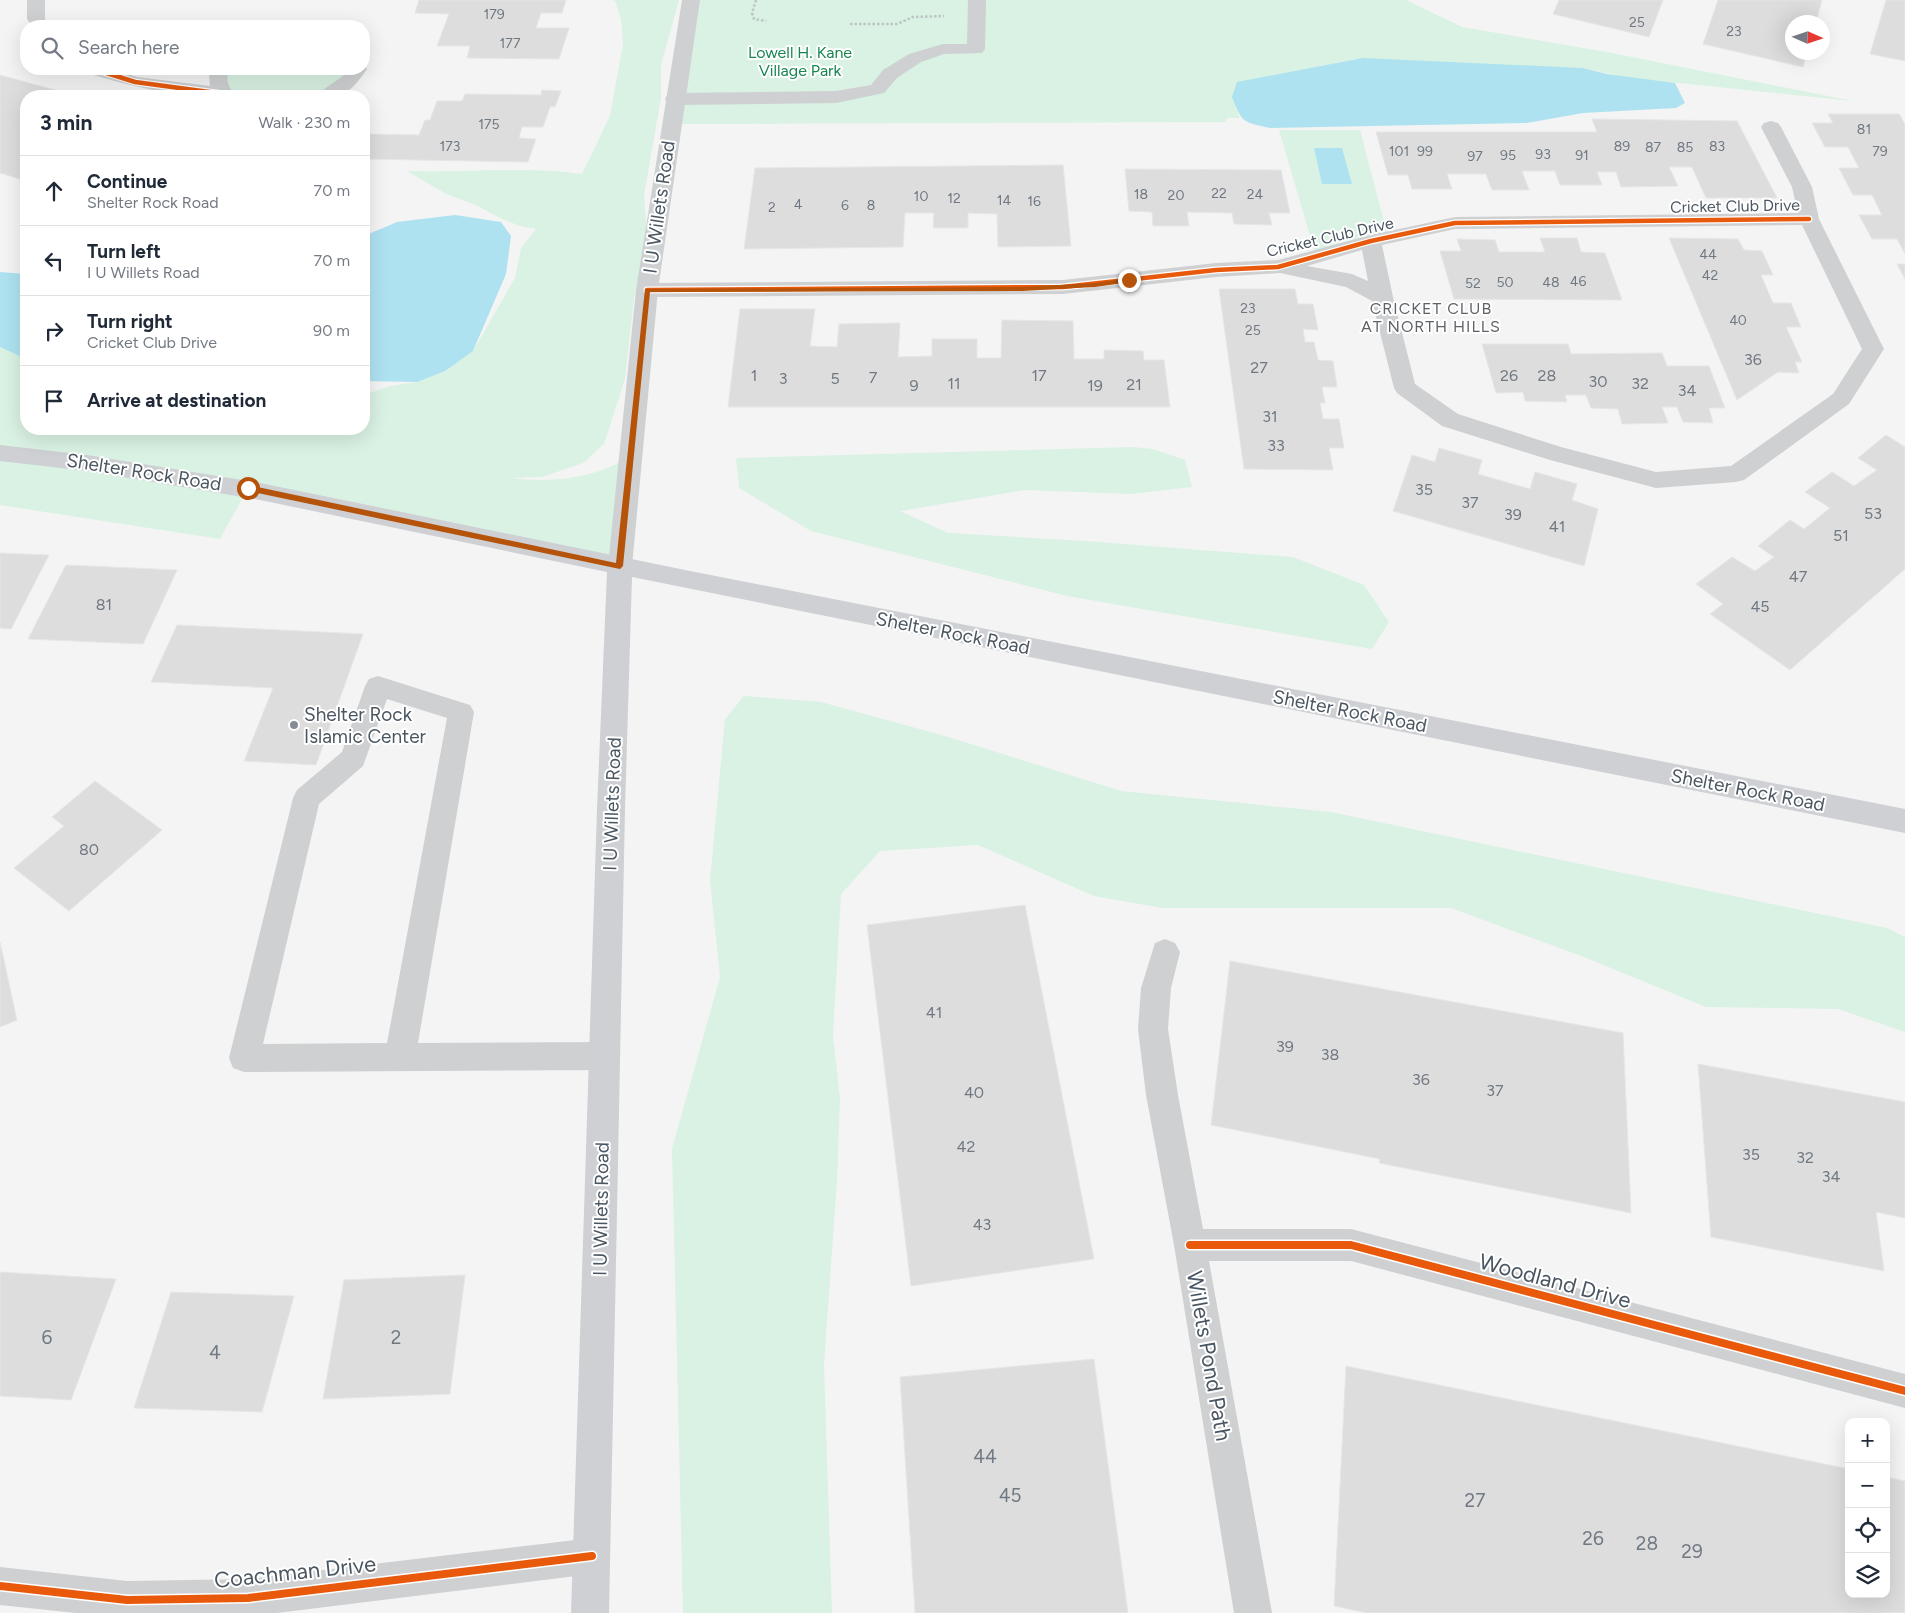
<!DOCTYPE html>
<meta charset="utf-8">
<style>
:root{--surface:#fff;--page:#f6f6f7;--text:#1f2937;--muted:#747a83;--line:#e0e1e3}
body{margin:0;font-family:Figtree,sans-serif;background:var(--page);color:var(--text)}
.controls{position:absolute;right:15px;bottom:15px;display:grid;overflow:hidden;border-radius:10px;box-shadow:0 5px 20px #0002}
.controls button{width:45px;height:45px;display:grid;place-items:center;padding:0;border:0;border-bottom:1px solid var(--line);background:var(--surface);color:var(--text);font:25px sans-serif}
.compass{position:absolute;left:1785px;top:15px;width:45px;height:45px;border-radius:50%;background:var(--surface);box-shadow:0 5px 20px #0002;rotate:93deg}
.stop{position:absolute;width:15px;height:15px;margin:-11px;border:4px solid #b45309;border-radius:50%;background:#fff}
.stop.end{background:#b45309;border-color:#fff;box-shadow:0 1px 5px #0008}
.list{margin:0;padding:0;list-style:none}
h2{display:flex;justify-content:space-between;align-items:center;height:65px;margin:0;padding:0 20px;font-size:21px}
h2 small{font-size:16px;font-weight:400;color:var(--muted)}
.list li{display:grid;grid-template-columns:32px 1fr auto;gap:15px;align-items:center;box-sizing:border-box;height:70px;padding:0 20px;border-top:1px solid var(--line)}
.list b{display:block;font-size:19px;white-space:nowrap}
.list p{margin:0;font-size:16px;white-space:nowrap;color:var(--muted)}
.list em{font-size:16px;font-style:normal;color:var(--muted)}
.icon{flex:none;width:28px;height:28px;fill:none;stroke:currentColor;stroke-width:2;stroke-linecap:round;stroke-linejoin:round}
.map{position:relative;flex:none;width:1905px;height:1613px;overflow:hidden}
.search{position:absolute;background:var(--surface);box-shadow:0 5px 20px #0002;left:20px;top:20px;width:350px;height:55px;display:flex;align-items:center;gap:12px;box-sizing:border-box;padding:0 18px;border-radius:20px;color:var(--muted);font-size:19px}
.panel{position:absolute;background:var(--surface);box-shadow:0 5px 20px #0002;left:20px;top:90px;width:350px;height:345px;border-radius:20px}
.map>svg:first-child{display:block}
</style>
<div class="map">
<svg width="1905" height="1613" viewBox="0 0 1905 1613">
<rect width="100%" height="100%" fill="#f4f4f4"/>
<!-- green -->
<path fill="#d9f2e3" d="M 612,0 L 679,0 L 661,65 L 661,98 L 644,195 L 647,237 L 634,299 L 625,379 L 604,444 L 583,463 L 542,477 L 511,478 C 548,483 596,479 628,457 L 620,566 L 248,488 L 220,539 L 0,505 L 0,347 L 26,359 L 26,429 L 364,429 L 364,395 L 390,386 L 417,382 L 473,351 L 515,278 L 521,248 L 536,229 L 520,226 L 500,218 L 476,205 L 446,194 L 407,171 C 465,173 525,166 582,174 L 610,116 L 623,44 L 621,19 L 615,1 Z
M 690,0 L 1406,0 L 1462,27 L 1612,53 L 1853,101 L 1630,78 L 1583,68 L 1534,67 L 1235,106 L 1240,118 L 1228,118 L 1225,122 L 671,124 Z
M 221,69 L 358,69 L 327,96 L 226,96 L 224,94 L 218,74 Z
M 1279,130 L 1360,130 L 1388,237 L 1316,256 Z
M 1133,447 L 1153,449 L 1185,460 L 1192,487 L 1131,494 L 1025,490 L 900,511 L 948,533 L 1085,541 L 1293,557 L 1364,585 L 1389,622 L 1372,649 L 1067,596 L 811,531 L 739,488 L 736,458 Z
M 744,696 L 821,702 L 945,736 L 1121,791 L 1331,812 L 1887,928 L 1905,937 L 1905,1032 L 1838,1009 L 1706,1007 L 1584,957 L 1451,908 L 1162,908 L 1094,896 L 978,845 L 880,851 L 841,894 L 833,1036 L 840,1098 L 837,1181 L 824,1364 L 832,1613 L 683,1613 L 672,1149 L 720,977 L 710,880 L 725,719 Z"/>
<!-- water -->
<path fill="#aee2f0" d="M 1363,58 L 1583,68 L 1607,74 L 1675,83 L 1685,103 L 1676,108 L 1583,113 L 1527,123 L 1270,128 C 1243,122 1242,123 1232,97 L 1237,82 Z
M 1314,148 L 1342,148 L 1352,184 L 1322,184 Z
M 455,215 L 501,222 L 511,236 L 506,274 L 473,351 L 445,371 L 417,382 L 364,381 L 364,236 L 397,222 Z
M 0,272 L 26,274 L 26,359 L 0,347 Z"/>
<!-- building -->
<path fill="#ddddde" stroke="#e5e6e7" d="M 419,0 L 566,0 L 562,13 L 541,13 L 536,28 L 569,28 L 559,59 L 467,58 L 470,46 L 437,46 L 449,14 L 415,13 Z
M 1559,0 L 1663,0 L 1649,37 L 1553,14 Z
M 1718,0 L 1822,0 L 1816,22 L 1792,22 L 1792,52 L 1807,52 L 1803,67 L 1703,44 Z
M 1886,0 L 1905,0 L 1905,61 L 1870,54 Z
M 0,75 L 77,96 L 26,96 L 26,177 L 23,180 L 0,173 Z
M 542,90 L 561,91 L 555,107 L 550,107 L 543,127 L 522,127 L 519,138 L 536,139 L 528,162 L 364,159 L 365,134 L 419,135 L 425,120 L 430,120 L 437,101 L 462,101 L 465,94 L 541,95 Z
M 1828,114 L 1899,114 L 1905,124 L 1905,254 L 1897,239 L 1872,239 L 1859,215 L 1882,215 L 1872,195 L 1853,195 L 1839,168 L 1859,168 L 1848,147 L 1825,147 L 1812,123 L 1833,123 Z
M 1592,119 L 1737,121 L 1777,198 L 1706,198 L 1692,167 L 1669,167 L 1678,186 L 1621,187 L 1616,172 L 1597,172 L 1602,185 L 1560,185 L 1555,171 L 1522,171 L 1529,190 L 1492,190 L 1486,174 L 1447,174 L 1452,189 L 1412,189 L 1408,175 L 1388,175 L 1376,132 L 1597,132 Z
M 1063,165 L 1071,246 L 998,247 L 997,214 L 968,213 L 968,228 L 933,228 L 934,213 L 905,213 L 903,247 L 744,249 L 755,168 Z
M 1125,169 L 1281,170 L 1290,213 L 1269,213 L 1272,225 L 1234,224 L 1232,213 L 1187,212 L 1189,226 L 1153,226 L 1152,212 L 1129,211 Z
M 1540,238 L 1577,238 L 1581,252 L 1605,253 L 1622,300 L 1454,299 L 1440,251 L 1461,251 L 1457,239 L 1495,240 L 1499,252 L 1545,252 Z
M 1669,238 L 1738,239 L 1744,250 L 1762,251 L 1773,275 L 1761,275 L 1773,303 L 1791,303 L 1801,327 L 1786,327 L 1802,362 L 1795,362 L 1799,373 L 1778,372 L 1737,400 Z
M 1897,264 L 1905,264 L 1905,279 Z
M 1219,289 L 1295,289 L 1298,304 L 1313,304 L 1318,330 L 1303,329 L 1305,342 L 1314,342 L 1318,360 L 1333,361 L 1337,387 L 1322,387 L 1325,403 L 1320,403 L 1323,419 L 1339,419 L 1344,448 L 1329,448 L 1333,470 L 1244,469 Z
M 740,309 L 815,309 L 810,346 L 837,347 L 839,324 L 900,323 L 898,357 L 932,356 L 932,339 L 977,339 L 977,358 L 1001,358 L 1002,320 L 1073,321 L 1074,359 L 1104,359 L 1104,350 L 1143,351 L 1144,360 L 1164,360 L 1170,407 L 728,407 Z
M 1482,344 L 1568,344 L 1571,354 L 1662,353 L 1667,366 L 1709,366 L 1725,408 L 1709,408 L 1713,423 L 1683,422 L 1677,407 L 1662,407 L 1668,423 L 1622,424 L 1618,409 L 1591,408 L 1586,395 L 1565,395 L 1567,402 L 1525,401 L 1523,392 L 1496,393 Z
M 1886,435 L 1905,447 L 1905,569 L 1790,670 L 1710,614 L 1723,604 L 1696,584 L 1732,557 L 1755,571 L 1774,557 L 1758,546 L 1790,520 L 1804,529 L 1830,508 L 1805,492 L 1832,472 L 1854,486 L 1877,470 L 1858,458 Z
M 1439,448 L 1482,460 L 1478,474 L 1530,489 L 1535,472 L 1577,484 L 1572,500 L 1598,509 L 1584,566 L 1393,511 L 1412,455 L 1435,462 Z
M 0,553 L 49,555 L 11,629 L 0,628 Z
M 66,565 L 177,570 L 143,644 L 28,639 Z
M 177,625 L 363,634 L 316,765 L 244,761 L 273,688 L 151,682 Z
M 95,781 L 162,830 L 69,911 L 14,868 L 64,826 L 52,817 Z
M 1025,905 L 1094,1259 L 911,1286 L 867,925 Z
M 0,942 L 17,1020 L 0,1027 Z
M 1230,961 L 1623,1033 L 1631,1213 L 1379,1163 L 1380,1159 L 1211,1125 Z
M 1698,1064 L 1905,1102 L 1905,1218 L 1876,1212 L 1884,1271 L 1711,1237 Z
M 0,1272 L 116,1279 L 71,1400 L 0,1396 Z
M 465,1275 L 450,1394 L 323,1399 L 344,1280 Z
M 171,1292 L 294,1296 L 262,1412 L 134,1408 Z
M 1094,1359 L 1128,1613 L 915,1613 L 900,1377 Z
M 1346,1366 L 1849,1469 L 1849,1594 L 1886,1594 L 1886,1477 L 1905,1481 L 1905,1613 L 1367,1613 L 1334,1606 Z"/>
<g fill="none" stroke-linecap="round" stroke-linejoin="round">
<!-- path -->
<path stroke="#bcc7c4" stroke-width="2.5" stroke-dasharray="2.5 2" stroke-linecap="butt" d="M 756,0 L 752,13 L 754,19 L 766,21
M 850,24 L 897,24 L 913,17 L 944,16"/>
<!-- service -->
<path fill="#ced0d2" fill-rule="evenodd" d="M 968,0 L 986,0 L 985,49 L 982,53 L 944,54 L 921,62 L 897,78 L 884,93 L 836,103 L 674,105 L 667,103 L 665,99 L 667,95 L 674,93 L 836,91 L 871,85 L 883,70 L 909,54 L 943,44 L 967,44 Z
M 378,676 L 470,705 L 474,712 L 418,1043 L 605,1042 L 616,1046 L 620,1056 L 616,1066 L 605,1070 L 244,1072 L 233,1068 L 229,1058 L 293,798 L 297,790 L 342,752 L 365,686 L 369,679 ZM 387,699 L 447,718 L 387,1043 L 263,1044 L 319,804 L 363,766 Z"/>
<!-- minor -->
<path fill="#ced0d2" fill-rule="evenodd" d="M 27,0 L 45,0 L 45,19 L 50,26 L 32,26 L 27,19 Z
M 364,65 L 367,69 C 352,91 345,98 318,96 C 325,85 340,82 349,69 L 364,69 Z
M 85,69 L 112,69 L 137,77 L 210,86 L 209,74 L 212,69 L 230,69 C 224,80 229,86 235,96 C 185,99 135,88 87,73 Z
M 1771,121 L 1778,123 L 1781,127 L 1812,187 L 1819,219 L 1884,349 L 1849,404 L 1744,480 L 1736,482 L 1656,488 L 1550,460 L 1442,426 L 1397,393 L 1394,388 L 1372,301 L 1346,287 L 1280,273 L 1216,277 L 1063,294 L 647,297 L 640,295 L 636,290 L 640,285 L 647,283 L 1063,280 L 1216,263 L 1278,260 L 1371,235 L 1455,217 L 1798,213 L 1792,187 L 1761,127 L 1764,123 ZM 1802,225 L 1862,349 L 1833,394 L 1731,466 L 1656,472 L 1561,447 L 1458,414 L 1415,384 L 1393,297 L 1382,245 L 1455,229 ZM 1362,250 L 1368,281 L 1352,274 L 1307,266 Z
M 1165,939 L 1175,943 L 1180,952 L 1171,988 L 1168,1029 L 1178,1095 L 1203,1229 L 1351,1229 L 1905,1374 L 1905,1408 L 1351,1261 L 1209,1261 L 1272,1613 L 1234,1613 L 1174,1245 L 1146,1095 L 1138,1029 L 1141,988 L 1155,943 Z
M 592,1538 L 605,1543 L 610,1556 L 605,1569 L 592,1574 L 277,1613 L 76,1613 L 0,1605 L 0,1567 L 127,1581 L 248,1579 Z"/>
<!-- tertiary -->
<path fill="#ced0d2" fill-rule="evenodd" d="M 682,0 L 700,0 L 658,290 L 632,566 L 629,572 L 620,575 L 611,572 L 608,566 L 636,290 Z"/>
<!-- secondary -->
<path fill="#ced0d4" fill-rule="evenodd" d="M 0,445 L 87,455 L 260,483 L 690,571 L 1905,809 L 1905,833 L 632,577 L 625,809 L 609,1613 L 571,1613 L 597,809 L 607,572 L 260,500 L 87,471 L 0,461 Z"/>
<defs>
<path id="cycleway-far1" d="M 94,69 L 135,82 L 224,94
M 647,290 L 1063,287 L 1216,270 L 1278,267 L 1371,241 L 1455,223 L 1809,219"/>
<path id="cycleway" d="M 1190,1245 L 1351,1245 L 1905,1391
M 0,1586 L 127,1600 L 248,1598 L 592,1556"/>
</defs>
<!-- cycleway-far1 casing -->
<use href="#cycleway-far1" stroke="#fff" stroke-width="7"/>
<!-- cycleway casing -->
<use href="#cycleway" stroke="#fff" stroke-width="11"/>
<!-- cycleway-far1 -->
<use href="#cycleway-far1" stroke="#e8590c" stroke-width="4.5"/>
<!-- cycleway -->
<use href="#cycleway" stroke="#e8590c" stroke-width="8"/>
</g>
<!-- route -->
<path fill="#b45309" d="M 1129,278 L 1132,280 L 1131,282 L 1095,287 L 1022,291 L 650,292 L 623,566 L 620,569 L 248,491 L 245,488 L 248,485 L 616,563 L 645,289 L 1022,287 L 1095,283 Z"/>
<!-- markers -->
<circle fill="#868d94" stroke="#fff" stroke-width="2" cx="294" cy="725" r="5"/>
<g text-anchor="middle" dominant-baseline="central" stroke-width="4" stroke-linejoin="round" paint-order="stroke">
<!-- far-number labels -->
<g font-size="14" fill="#707881">
<text x="494" y="14">179</text>
<text x="1637" y="22">25</text>
<text x="1734" y="31">23</text>
<text x="510" y="43">177</text>
<text x="489" y="124">175</text>
<text x="1864" y="129">81</text>
<text x="450" y="146">173</text>
<text x="1622" y="146">89</text>
<text x="1717" y="146">83</text>
<text x="1653" y="147">87</text>
<text x="1685" y="147">85</text>
<text x="1399" y="151">101</text>
<text x="1425" y="151">99</text>
<text x="1880" y="151">79</text>
<text x="1543" y="154">93</text>
<text x="1508" y="155">95</text>
<text x="1582" y="155">91</text>
<text x="1475" y="156">97</text>
<text x="1219" y="193">22</text>
<text x="1141" y="194">18</text>
<text x="1255" y="194">24</text>
<text x="1176" y="195">20</text>
<text x="921" y="196">10</text>
<text x="954" y="198">12</text>
<text x="1004" y="200">14</text>
<text x="1034" y="201">16</text>
<text x="798" y="204">4</text>
<text x="845" y="205">6</text>
<text x="871" y="205">8</text>
<text x="772" y="207">2</text>
<text x="1708" y="254">44</text>
<text x="1710" y="275">42</text>
<text x="1578" y="281">46</text>
<text x="1505" y="282">50</text>
<text x="1551" y="282">48</text>
<text x="1473" y="283">52</text>
<text x="1248" y="308">23</text>
<text x="1738" y="320">40</text>
<text x="1253" y="330">25</text>
</g>
<!-- far-park labels -->
<g font-size="16" fill="#17864f" stroke="#fff">
<text x="800" y="52">Lowell H. Kane<tspan x="800" dy="18">Village Park</tspan></text>
</g>
<!-- far-street labels -->
<g font-size="16" fill="#4a5661" stroke="#fff">
<text transform="translate(1735 206) rotate(-1)">Cricket Club Drive</text>
<text transform="translate(1330 237) rotate(-13)">Cricket Club Drive</text>
</g>
<!-- far-neighbourhood labels -->
<g font-size="16" letter-spacing="1" fill="#5f6368" stroke="#fff">
<text x="1431" y="308">CRICKET CLUB<tspan x="1431" dy="18">AT NORTH HILLS</tspan></text>
</g>
<!-- number labels -->
<g font-size="16" fill="#707881">
<text x="1753" y="359">36</text>
<text x="1259" y="367">27</text>
<text x="754" y="375">1</text>
<text x="1039" y="375">17</text>
<text x="1509" y="375">26</text>
<text x="1547" y="375">28</text>
<text x="873" y="377">7</text>
<text x="783" y="378">3</text>
<text x="835" y="378">5</text>
<text x="1598" y="381">30</text>
<text x="954" y="383">11</text>
<text x="1640" y="383">32</text>
<text x="1134" y="384">21</text>
<text x="914" y="385">9</text>
<text x="1095" y="385">19</text>
<text x="1687" y="390">34</text>
<text x="1270" y="416">31</text>
<text x="1276" y="445">33</text>
<text x="1424" y="489">35</text>
<text x="1470" y="502">37</text>
<text x="1873" y="513">53</text>
<text x="1513" y="514">39</text>
<text x="1557" y="526">41</text>
<text x="1841" y="535">51</text>
<text x="1798" y="576">47</text>
<text x="104" y="604">81</text>
<text x="1760" y="606">45</text>
<text x="89" y="849">80</text>
<text x="934" y="1012">41</text>
<text x="1285" y="1046">39</text>
<text x="1330" y="1054">38</text>
<text x="1421" y="1079">36</text>
<text x="1495" y="1090">37</text>
<text x="974" y="1092">40</text>
<text x="966" y="1146">42</text>
<text x="1751" y="1154">35</text>
<text x="1805" y="1157">32</text>
<text x="1831" y="1176">34</text>
<text x="982" y="1224">43</text>
</g>
<!-- street labels -->
<g font-size="19" fill="#4a5661" stroke="#fff">
<text transform="translate(659 207) rotate(-82)">I U Willets Road</text>
<text transform="translate(144 472) rotate(9)">Shelter Rock Road</text>
<text transform="translate(953 633) rotate(11)">Shelter Rock Road</text>
<text transform="translate(1350 711) rotate(11)">Shelter Rock Road</text>
<text transform="translate(1748 790) rotate(11)">Shelter Rock Road</text>
<text transform="translate(612 804) rotate(-88)">I U Willets Road</text>
<text transform="translate(601 1209) rotate(-89)">I U Willets Road</text>
</g>
<!-- poi labels -->
<g font-size="19" fill="#4a5661" stroke="#fff" text-anchor="start">
<text x="304" y="714">Shelter Rock<tspan x="304" dy="22">Islamic Center</tspan></text>
</g>
<!-- near-number labels -->
<g font-size="19" fill="#707881">
<text x="47" y="1337">6</text>
<text x="396" y="1337">2</text>
<text x="215" y="1352">4</text>
<text x="985" y="1456">44</text>
<text x="1010" y="1495">45</text>
<text x="1475" y="1500">27</text>
<text x="1593" y="1538">26</text>
<text x="1647" y="1543">28</text>
<text x="1692" y="1551">29</text>
</g>
<!-- near-street labels -->
<g font-size="22" fill="#4a5661" stroke="#fff">
<text transform="translate(1555 1281) rotate(15)">Woodland Drive</text>
<text transform="translate(1209 1356) rotate(80)">Willets Pond Path</text>
<text transform="translate(295 1572) rotate(-6)">Coachman Drive</text>
</g>
</g>
</svg>
<div class="controls">
<button>+</button>
<button>−</button>
<button><svg class="icon" aria-label="locate" viewBox="0 0 24 24"><circle cx="12" cy="12" r="6"/><path d="M12 2v4M12 18v4M2 12h4M18 12h4"/></svg></button>
<button><svg class="icon" aria-label="layers" viewBox="0 0 24 24"><path d="M12 4l9 5-9 5-9-5zM3 14l9 5 9-5"/></svg></button>
</div>
<svg class="compass" viewBox="-18 -18 36 36"><path d="M0-13l5 13h-10z" fill="#e53935"/><path d="M0 13l5-13h-10z" fill="#747a83"/></svg>
<div class="stop" style="left:248px;top:488px"></div>
<div class="stop end" style="left:1129px;top:280px"></div>
<div class="search"><svg class="icon" aria-label="search" viewBox="0 0 24 24"><circle cx="10" cy="10" r="6"/><path d="M15 15l6 6"/></svg>Search here</div>
<section class="panel">
<h2>3 min<small>Walk · 230 m</small></h2>
<ul class="list">
<li><svg class="icon" aria-label="ahead" viewBox="0 0 24 24"><path d="M12 20V5M6 11l6-6 6 6"/></svg><div><b>Continue</b><p>Shelter Rock Road</p></div><em>70 m</em></li>
<li><svg class="icon" aria-label="left" viewBox="0 0 24 24"><path d="M17 20v-9H6M10 6l-5 5 5 5"/></svg><div><b>Turn left</b><p>I U Willets Road</p></div><em>70 m</em></li>
<li><svg class="icon" aria-label="right" viewBox="0 0 24 24"><path d="M7 20v-9h11M14 6l5 5-5 5"/></svg><div><b>Turn right</b><p>Cricket Club Drive</p></div><em>90 m</em></li>
<li><svg class="icon" aria-label="arrive" viewBox="0 0 24 24"><path d="M6 21V4h12l-3 4 3 4H6"/></svg><div><b>Arrive at destination</b></div></li>
</ul>
</section>
</div>
